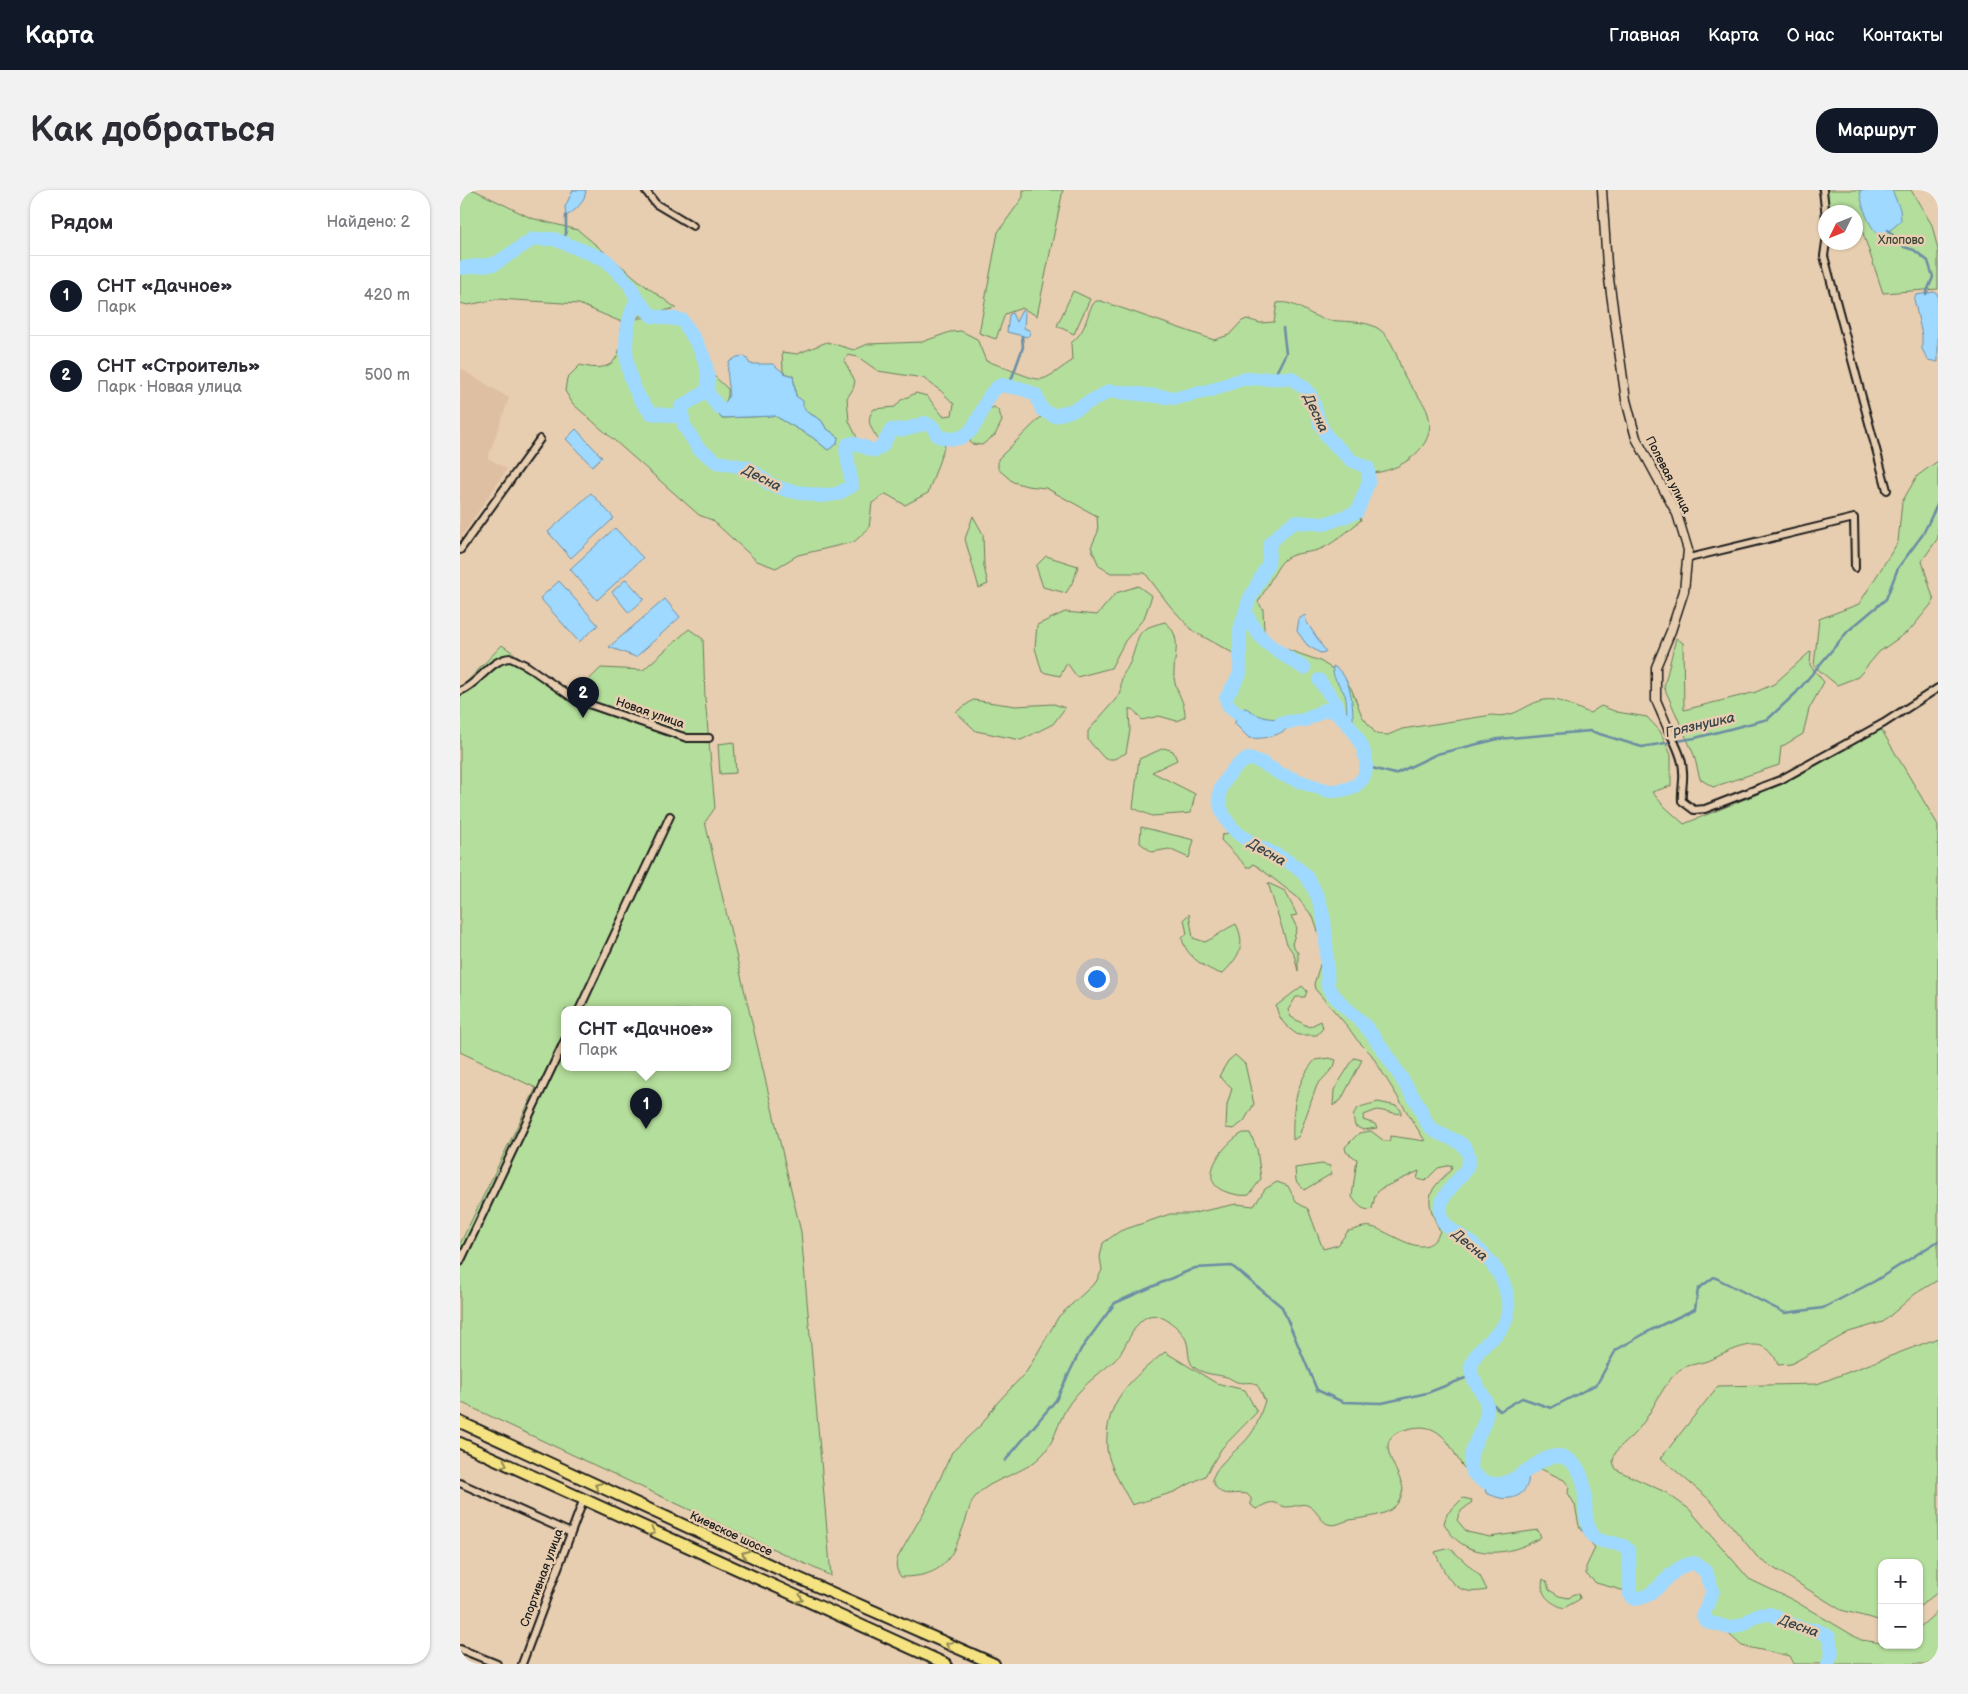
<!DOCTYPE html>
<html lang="ru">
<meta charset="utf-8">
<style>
:root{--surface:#fff;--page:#f2f2f3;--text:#2b2b33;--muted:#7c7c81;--line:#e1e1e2;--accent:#111827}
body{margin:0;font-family:"Balsamiq Sans",sans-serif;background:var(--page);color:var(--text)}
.controls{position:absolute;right:15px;bottom:15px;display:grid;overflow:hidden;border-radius:10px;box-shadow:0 1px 4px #0004}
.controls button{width:45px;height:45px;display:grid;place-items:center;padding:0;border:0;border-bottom:1px solid var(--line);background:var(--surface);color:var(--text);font:25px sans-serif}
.compass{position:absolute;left:1358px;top:15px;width:45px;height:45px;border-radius:50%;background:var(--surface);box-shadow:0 1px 4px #0004;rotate:227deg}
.you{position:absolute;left:636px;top:788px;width:18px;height:18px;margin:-12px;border:4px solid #fff;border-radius:50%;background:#1a73e8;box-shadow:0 0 0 8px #1a73e833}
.badge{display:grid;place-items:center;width:32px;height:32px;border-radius:50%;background:var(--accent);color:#fff;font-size:16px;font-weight:700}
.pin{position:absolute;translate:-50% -41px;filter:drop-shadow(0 1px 2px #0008)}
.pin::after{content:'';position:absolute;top:26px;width:18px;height:15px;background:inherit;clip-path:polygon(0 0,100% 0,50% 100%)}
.popup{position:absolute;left:101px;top:816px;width:170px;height:65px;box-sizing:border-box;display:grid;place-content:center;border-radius:10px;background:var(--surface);filter:drop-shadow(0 1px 4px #0005);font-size:16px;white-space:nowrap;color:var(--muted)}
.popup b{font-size:19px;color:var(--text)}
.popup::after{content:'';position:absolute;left:50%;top:100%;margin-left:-10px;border:10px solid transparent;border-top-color:var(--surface)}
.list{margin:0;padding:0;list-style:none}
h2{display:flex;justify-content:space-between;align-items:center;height:65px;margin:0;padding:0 20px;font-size:21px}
h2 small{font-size:16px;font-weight:400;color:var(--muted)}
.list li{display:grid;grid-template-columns:32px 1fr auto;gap:15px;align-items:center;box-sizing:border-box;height:80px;padding:0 20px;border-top:1px solid var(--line)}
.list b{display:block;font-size:19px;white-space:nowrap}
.list p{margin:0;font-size:16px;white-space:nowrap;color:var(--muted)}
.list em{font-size:16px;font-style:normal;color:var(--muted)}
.map{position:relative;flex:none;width:1478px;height:1474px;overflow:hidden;border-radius:20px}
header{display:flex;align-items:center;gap:30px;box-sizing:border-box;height:70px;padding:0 25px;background:var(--accent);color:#fff}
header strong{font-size:24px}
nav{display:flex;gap:28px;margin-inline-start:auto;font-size:18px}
.intro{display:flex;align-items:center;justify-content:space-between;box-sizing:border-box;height:120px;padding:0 30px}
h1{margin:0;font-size:35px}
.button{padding:12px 22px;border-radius:20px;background:var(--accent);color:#fff;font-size:18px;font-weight:700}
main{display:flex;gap:30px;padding:0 30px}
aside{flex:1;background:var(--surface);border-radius:20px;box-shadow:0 1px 4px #0004}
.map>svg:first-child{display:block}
</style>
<header>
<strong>Карта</strong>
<nav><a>Главная</a><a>Карта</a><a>О нас</a><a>Контакты</a></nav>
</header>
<div class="intro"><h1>Как добраться</h1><a class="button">Маршрут</a></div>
<main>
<aside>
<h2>Рядом<small>Найдено: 2</small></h2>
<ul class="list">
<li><span class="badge">1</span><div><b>СНТ «Дачное»</b><p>Парк</p></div><em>420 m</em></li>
<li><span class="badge">2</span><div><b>СНТ «Строитель»</b><p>Парк · Новая улица</p></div><em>500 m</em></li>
</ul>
</aside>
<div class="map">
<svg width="1478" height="1474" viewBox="0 0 1478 1474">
<rect width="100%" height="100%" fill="#e8ceb0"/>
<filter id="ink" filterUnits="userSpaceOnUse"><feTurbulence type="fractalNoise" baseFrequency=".02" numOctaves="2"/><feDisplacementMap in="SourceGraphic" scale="10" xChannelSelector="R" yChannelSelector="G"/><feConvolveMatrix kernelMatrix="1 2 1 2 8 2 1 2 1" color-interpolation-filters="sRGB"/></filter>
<g filter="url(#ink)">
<!-- built -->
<path fill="#dfbfa2" d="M 0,178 L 49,208 L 28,268 L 47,279 L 0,349 Z"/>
<!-- green -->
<path fill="#b4de9b" stroke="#687d5c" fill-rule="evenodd" d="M 0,0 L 14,0 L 71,28 L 118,40 L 183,94 L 216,118 L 159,131 L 119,114 L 38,109 L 8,115 L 0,113 Z
M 563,0 L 603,0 L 577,126 L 562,118 L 545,124 L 536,149 L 519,143 L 538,42 L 563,7 Z
M 1366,0 L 1451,0 L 1472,35 L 1478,60 L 1478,99 L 1423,103 L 1395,19 L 1369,21 Z
M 613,101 L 630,109 L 614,144 L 597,136 Z
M 636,111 L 641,111 L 754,150 L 769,145 L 782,131 L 787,129 L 800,133 L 814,132 L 817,113 C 834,110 847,124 863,129 C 880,133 905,129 919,139 C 934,150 937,169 944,185 C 950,197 965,212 968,224 C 979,257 938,283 910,283 L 909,291 L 897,322 L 901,330 C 889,340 877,351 863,358 C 851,364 836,361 825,369 C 817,375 805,402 798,412 L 803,419 L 804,440 L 812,454 L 860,471 L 879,483 L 891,498 L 902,526 L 916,544 L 928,545 L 942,539 L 1032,525 C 1056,529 1064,514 1084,510 C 1099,507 1117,519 1130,523 L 1141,516 L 1157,522 L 1187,527 L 1200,541 L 1211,565 L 1211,596 L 1192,602 L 1203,615 L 1224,634 L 1327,592 L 1421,539 L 1478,635 L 1478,1090 L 1455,1104 L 1423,1132 L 1389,1142 L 1331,1174 L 1318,1175 C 1305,1138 1271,1162 1247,1171 C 1236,1175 1225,1174 1216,1183 C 1198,1201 1191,1228 1172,1246 C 1163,1255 1154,1259 1153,1272 L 1156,1279 L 1161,1282 L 1205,1302 L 1229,1319 L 1289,1389 L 1333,1410 L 1401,1450 L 1422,1453 L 1422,1455 L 1459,1455 L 1459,1438 L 1478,1421 L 1478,1474 L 1334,1474 L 1330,1466 L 1282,1456 L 1261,1437 L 1244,1429 L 1243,1426 L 1253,1401 L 1246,1382 L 1235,1373 C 1229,1373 1222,1374 1217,1378 C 1204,1387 1188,1418 1170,1406 L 1169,1402 L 1136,1393 L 1126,1384 L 1126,1377 L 1135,1358 L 1119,1336 L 1115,1315 L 1108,1303 L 1109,1296 L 1104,1290 L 1081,1279 L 1079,1273 C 1062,1285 1025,1311 1012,1280 L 1005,1279 C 996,1269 992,1254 981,1245 C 972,1237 963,1236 952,1238 C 908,1246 937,1274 943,1298 C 940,1326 913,1326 890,1330 C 883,1331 876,1337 868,1334 C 860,1331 857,1320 849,1316 C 842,1312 835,1317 827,1317 C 820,1317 816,1311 809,1313 C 805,1314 800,1317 796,1319 L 791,1315 L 791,1308 L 787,1304 C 771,1301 760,1311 752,1289 C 760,1269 779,1261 791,1244 C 798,1235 801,1221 805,1211 C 802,1205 800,1198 796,1194 C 790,1191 783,1194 777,1192 C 774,1191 770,1188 767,1187 C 755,1184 746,1185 735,1178 C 726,1171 730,1159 726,1150 C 722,1140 708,1129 698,1126 C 675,1120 667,1161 654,1171 C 636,1186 618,1199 606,1219 C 598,1233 595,1250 584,1263 C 566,1285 531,1287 515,1307 C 510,1313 508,1324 505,1332 C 492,1369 484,1387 441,1387 C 436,1380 435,1375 438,1367 L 469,1313 L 492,1262 L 522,1234 L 537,1213 L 567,1181 L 599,1126 L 636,1092 L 642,1080 L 640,1067 L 643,1053 L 660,1041 L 710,1024 L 730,1024 L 776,1014 L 794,1016 L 805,999 L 817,992 L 828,996 L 836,1012 L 848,1019 L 863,1059 L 878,1055 L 888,1041 C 895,1040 905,1035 911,1037 C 932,1041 967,1075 980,1041 C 965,1010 965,1003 991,980 L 992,975 L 978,978 L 965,991 L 957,989 L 959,981 L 920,999 L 915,1006 L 912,1019 C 903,1022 897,1014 892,1007 L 897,969 L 886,962 L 885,957 L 899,943 L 911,941 L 924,951 L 929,951 L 931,946 L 965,951 L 911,864 L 897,850 L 888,837 L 855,799 L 854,794 L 863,765 L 863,756 L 853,727 L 837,707 L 797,676 L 793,674 L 791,677 L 787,677 L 761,650 L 762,645 L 771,642 C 786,655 802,672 823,670 C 797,654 766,645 759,610 C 756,593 778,566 796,569 C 804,571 812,579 819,583 C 828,588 838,589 848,593 C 869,601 886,605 905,589 C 914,567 892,534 874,521 L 864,520 L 845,530 L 837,529 L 809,536 L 778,524 L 768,516 L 766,508 L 780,484 L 780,467 L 733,441 L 710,416 L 685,383 L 651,383 L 639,376 L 631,357 L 638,342 L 637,326 L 586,298 L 567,296 L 553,292 L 538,279 L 538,269 L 585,223 L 576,205 C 504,173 546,241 487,249 L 468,303 L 445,315 L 426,304 L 412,313 L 409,338 L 394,352 L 338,365 L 316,378 L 297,371 L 252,330 L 239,325 L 113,214 L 105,201 L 107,188 L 120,175 C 153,184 162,169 161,138 C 175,122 203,128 222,130 L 236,151 L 249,187 L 253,185 L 268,199 C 269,207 266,215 259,219 L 261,228 L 315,226 L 352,247 L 368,260 L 378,247 L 366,238 L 361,230 L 347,222 L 336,206 L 333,186 L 324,183 L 323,181 L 322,162 L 337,164 L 367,152 L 394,160 L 408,154 L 462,152 L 490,142 L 501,141 L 517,149 L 526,171 C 539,174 572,191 582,189 C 591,187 603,176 612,171 L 611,153 C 630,138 625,121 636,111 ZM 388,165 L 398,167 L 418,181 L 463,188 L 481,201 L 494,214 L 492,225 L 483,226 L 467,206 L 456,203 L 441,210 L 435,217 L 414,219 C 403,232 414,242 422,255 L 415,261 L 401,256 L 389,231 L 387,208 L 393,199 L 395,191 L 384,170 Z
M 534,217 L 539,221 L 542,231 L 535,245 L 522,255 L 511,254 L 509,247 L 522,233 L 525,221 Z
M 1478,271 L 1478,348 L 1462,371 L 1474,411 L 1450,440 L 1419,462 L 1398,487 L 1377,495 L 1354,476 L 1359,429 L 1399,414 L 1438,352 L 1442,312 L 1457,286 Z
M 513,326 L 523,344 L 524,377 L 528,394 L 519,398 L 505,349 Z
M 586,366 L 618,376 L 614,390 L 606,403 L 583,397 L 576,376 Z
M 678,396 L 692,406 L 684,428 L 665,451 L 651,478 L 617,487 L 607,473 L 600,486 L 582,482 L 575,458 L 577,435 L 605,422 L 637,425 L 656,403 Z
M 705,432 C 724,447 713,467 714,487 C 715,501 726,512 725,527 L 717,531 L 699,526 L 682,530 L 673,519 L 669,519 L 670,540 L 666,563 L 654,569 L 645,569 L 628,550 L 628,541 L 661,503 C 660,481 665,486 671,470 C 681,443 674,440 705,432 Z
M 229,439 L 243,449 L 245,508 L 255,618 L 245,632 L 341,1042 L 371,1386 L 0,1212 L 0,1054 L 76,898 L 0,862 L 0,499 L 42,455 L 113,505 L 141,478 L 183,480 ZM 105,820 L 267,820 L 267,878 L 105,878 Z
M 1216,448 L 1223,453 L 1224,520 L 1296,502 L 1314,494 L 1351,461 L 1350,475 L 1364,492 L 1349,519 L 1343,544 L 1321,557 L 1319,575 L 1253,597 L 1240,589 L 1234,565 L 1204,497 Z
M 513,510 L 556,516 L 594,514 L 605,518 L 593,534 L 561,550 L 516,541 L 496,522 Z
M 274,552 L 276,583 L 260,584 L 258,554 Z
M 704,558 L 713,561 L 717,570 L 692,582 L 735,604 L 731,623 L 692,626 L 673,618 L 679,569 Z
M 681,637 L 734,650 L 729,668 L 709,659 L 692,662 L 680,653 Z
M 808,693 L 825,701 L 837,725 L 831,726 L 837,738 L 832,754 L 838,763 L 838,781 L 834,764 L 827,754 Z
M 729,724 L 733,748 L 745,752 C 757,747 764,739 776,734 C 787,756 778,768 762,784 C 746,779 725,766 722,748 L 727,744 L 724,729 Z
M 842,796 L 847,801 L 845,807 L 836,807 L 828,820 L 831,827 L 849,837 L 861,831 L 863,838 L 857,845 L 838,845 C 826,837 819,830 816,816 Z
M 775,865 L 785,874 L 794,914 L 784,931 L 774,939 L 766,938 L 767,915 L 772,898 L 759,886 L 768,871 Z
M 869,868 L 876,870 L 874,877 L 857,895 L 839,946 L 833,950 C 832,921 835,893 855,870 Z
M 894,868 L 902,870 L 881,910 L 873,916 L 874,900 Z
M 918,912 L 937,916 L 941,920 L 941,924 L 917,920 L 904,925 L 903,930 L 915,934 L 917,938 L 903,940 L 895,936 C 889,915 903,917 918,912 Z
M 783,943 L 790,943 L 797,959 L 801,989 L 789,1005 C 782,1006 777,1005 770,1003 C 732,994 762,954 783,943 Z
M 862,974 L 870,976 L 871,984 L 844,1000 L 836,991 L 835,978 Z
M 1478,1148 L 1478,1402 L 1459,1417 L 1459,1373 L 1422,1373 L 1422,1431 L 1381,1420 L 1299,1369 L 1251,1311 L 1201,1268 L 1258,1196 L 1357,1194 Z
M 705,1162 L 756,1193 L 785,1200 L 797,1222 L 762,1258 L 745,1286 L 714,1302 L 672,1315 C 665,1302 648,1274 647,1259 C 644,1211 671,1189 705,1162 Z
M 1003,1308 L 1012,1310 L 1011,1313 L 1001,1321 L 997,1330 L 1007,1342 L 1030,1347 L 1078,1340 L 1081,1347 C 1050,1367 1003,1372 984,1333 L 987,1324 Z
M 990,1358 L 1020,1386 L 1027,1400 C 994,1407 987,1388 975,1362 Z
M 1083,1389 L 1087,1392 L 1089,1400 L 1099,1406 L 1109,1408 L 1114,1404 L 1119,1404 L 1120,1409 L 1104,1418 C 1090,1413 1079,1405 1083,1389 Z"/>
<!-- water -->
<path fill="#9fd9ff" stroke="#6b8da4" d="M 113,0 L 126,0 C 125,11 116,21 106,26 L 105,17 Z
M 1400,0 L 1432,0 L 1440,19 L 1441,31 L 1422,47 C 1410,42 1400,12 1400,0 Z
M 1474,102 L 1478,104 L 1478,172 L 1468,170 L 1462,159 L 1462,145 L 1454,109 L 1456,105 Z
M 562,120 L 565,122 L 564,138 L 569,140 L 570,144 L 567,147 L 547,142 L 549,125 L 552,123 L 556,132 Z
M 285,166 L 290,174 L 313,174 L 324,183 L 333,186 L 336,206 L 343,211 L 343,216 L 347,222 L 361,230 L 366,238 L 378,247 L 377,254 L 368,260 L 352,247 L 315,226 L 261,228 L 258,223 C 260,216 266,213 269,206 C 271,198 265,185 269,172 L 277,167 Z
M 116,239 L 142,267 L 132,276 L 106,249 Z
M 131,303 L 154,328 L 111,368 L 88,342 Z
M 155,338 L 183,368 L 137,410 L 110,379 Z
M 166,389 L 184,409 L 169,423 L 152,402 Z
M 99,391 L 138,435 L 119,452 L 80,408 Z
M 205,409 L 220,427 L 176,467 L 149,457 Z
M 845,425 L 846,431 L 866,462 L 860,463 L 847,455 L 837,441 L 839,429 Z
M 873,476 C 891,485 893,513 893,530 L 889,532 C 885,524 888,515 885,505 C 880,494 871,488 873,476 Z
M 786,518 C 802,529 813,531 832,526 L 837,529 C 826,544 807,550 789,548 L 775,534 L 776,522 L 778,523 L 780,519 Z
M 1067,1281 C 1072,1293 1063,1307 1050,1308 C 1041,1310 1034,1306 1026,1303 L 1024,1292 C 1041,1297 1053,1290 1067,1281 Z"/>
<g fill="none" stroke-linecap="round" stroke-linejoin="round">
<!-- stream -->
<path stroke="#6b8da4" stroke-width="2.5" d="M 1428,40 L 1444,57 L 1454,60 L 1468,71 L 1473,87 L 1466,104
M 102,52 L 106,44 L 106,26
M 814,187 L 826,163 L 823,138
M 549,196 L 563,157 L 562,146
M 908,577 L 935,584 L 977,564 L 1038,549 L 1130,541 L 1182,557 L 1235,548 L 1308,529 L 1336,503 L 1388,441 L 1426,409 L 1438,378 L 1463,344 L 1478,313
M 1024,1205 L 1040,1221 L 1062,1208 L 1091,1218 L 1137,1194 L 1156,1160 L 1191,1140 L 1235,1119 L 1238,1099 L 1254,1087 L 1325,1123 L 1363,1118 L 1415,1091 L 1478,1051
M 545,1271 L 596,1210 L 621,1159 L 655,1113 L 735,1078 L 772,1076 L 822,1117 L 857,1200 L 883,1212 L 922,1213 L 967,1203 L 1013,1185"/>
<!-- river -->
<path stroke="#9fd9ff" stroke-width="14" d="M 0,78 L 35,74 L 73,49 L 94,49 L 146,70 L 170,95 L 177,109 L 192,126 L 222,130 C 237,152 252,174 247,201 L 221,217 L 224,235 L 238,258 L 257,272 L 289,278 L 310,294 L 326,300 L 361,306 L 377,304 L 392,296 L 386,259 L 388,254 L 393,253 L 415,261 L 423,255 L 431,240 L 447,239 L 465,233 L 473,237 L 478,246 C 523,262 517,206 541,195 L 563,199 L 576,205 L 582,220 L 594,226 L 616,219 L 650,201 L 716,208 L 752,200 L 782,189 L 831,188 L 846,199 L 852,208 L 860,234 L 868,248 L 891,270 L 908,278 L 909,291 L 897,322 L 865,334 L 835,332 L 827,337 L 810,353 L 808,374 L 789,410 L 780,439 L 780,484 L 766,508 C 767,521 783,526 793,530
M 177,109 C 159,145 163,193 191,223 L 222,227
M 247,201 C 256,214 259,223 275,219
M 786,423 C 803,458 815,458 844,478
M 859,490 L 877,515 L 879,524
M 821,533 L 845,530 L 864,520 L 874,521 C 904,543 930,601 870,601 C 863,600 827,587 819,583 C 808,577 801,570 788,569 C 776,574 768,584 762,596 C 758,603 759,610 761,618 C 774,660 826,658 848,689 C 871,722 865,761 868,797 C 878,814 894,823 907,838 C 926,861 941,889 958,914 C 962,921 964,931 970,937 C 981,949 999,946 1007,961 C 1020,985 968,1001 983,1031 C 987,1038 997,1043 1003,1047 C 1024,1062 1045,1084 1048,1111 C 1051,1150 1019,1146 1011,1177 C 1009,1189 1025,1203 1027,1215 C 1029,1240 1003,1258 1013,1283 C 1051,1321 1078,1249 1109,1270 C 1135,1289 1118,1324 1132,1344 C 1141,1357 1160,1349 1169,1361 L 1170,1406 L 1174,1409 C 1200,1408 1208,1375 1235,1373 L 1246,1382 L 1253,1401 L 1243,1426 L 1248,1432 L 1270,1438 L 1284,1434 L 1297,1425 L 1310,1424 L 1343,1439 L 1357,1440 L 1369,1447 L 1372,1463 L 1368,1474"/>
<defs>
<path id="minor" d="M 185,0 L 196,14 L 233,36
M 1363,0 L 1366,28
M 1366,52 L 1364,66 L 1427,300
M 0,360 L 80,249
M 1229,368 L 1394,328 L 1395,378
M 0,501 C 19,494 31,468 51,468 L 67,476 L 114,509 L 227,548 L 249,548
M 1210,543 C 1216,555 1223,569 1223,582 C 1224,592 1221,601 1222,611 L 1234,620 L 1245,619 L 1320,590 L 1424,533 L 1478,498
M 119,820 L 210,626
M 0,1072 L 105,850
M 0,1293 L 111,1343
M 0,1459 L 37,1474
M 62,1474 L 123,1311"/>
<path id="tertiary" d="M 1142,0 L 1147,75 L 1166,210 L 1176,248 L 1217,324 L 1228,360 L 1224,401 L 1211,441 L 1196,477 L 1196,510 L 1210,543"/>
<path id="trunk" d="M 0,1232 L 336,1387 L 534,1474
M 0,1253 L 486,1474"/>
</defs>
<!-- minor casing -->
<use href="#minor" stroke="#1c1c1c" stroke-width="10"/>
<!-- tertiary casing -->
<use href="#tertiary" stroke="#1c1c1c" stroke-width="11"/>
<!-- trunk casing -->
<use href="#trunk" stroke="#1c1c1c" stroke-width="14"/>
<!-- minor -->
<use href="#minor" stroke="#e8ceb0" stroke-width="6"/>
<!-- tertiary -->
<use href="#tertiary" stroke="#e8ceb0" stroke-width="8"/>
<!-- trunk -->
<use href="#trunk" stroke="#f5e382" stroke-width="10"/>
</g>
<!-- one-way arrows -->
<defs><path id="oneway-chevron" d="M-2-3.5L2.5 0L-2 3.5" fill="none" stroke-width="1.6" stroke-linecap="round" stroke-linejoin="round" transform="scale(1.25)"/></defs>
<g stroke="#938954">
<use href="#oneway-chevron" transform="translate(44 1274) rotate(25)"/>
<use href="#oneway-chevron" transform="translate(138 1296) rotate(-155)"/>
<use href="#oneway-chevron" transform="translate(192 1342) rotate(24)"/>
<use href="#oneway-chevron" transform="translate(285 1364) rotate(-155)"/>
<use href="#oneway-chevron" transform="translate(340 1409) rotate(24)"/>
<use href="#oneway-chevron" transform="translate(489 1455) rotate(-157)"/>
</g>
</g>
<g text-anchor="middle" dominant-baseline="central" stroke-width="5" stroke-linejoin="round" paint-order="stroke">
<!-- park labels -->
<g font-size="12" fill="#3a4335" stroke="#e8ceb0">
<text x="1441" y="50">Хлопово</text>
</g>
<!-- street labels -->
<g font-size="12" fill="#1c1c1c" stroke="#e8ceb0">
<text transform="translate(1208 285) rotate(63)">Полевая улица</text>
<text transform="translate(190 523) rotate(19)">Новая улица</text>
<text transform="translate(271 1344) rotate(25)">Киевское шоссе</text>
<text transform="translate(82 1388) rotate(-70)">Спортивная улица</text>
</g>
<!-- water labels -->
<g font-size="14" font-style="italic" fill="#364249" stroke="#e8ceb0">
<text transform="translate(856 223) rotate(65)">Десна</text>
<text transform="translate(302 288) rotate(27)">Десна</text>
<text transform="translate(1240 535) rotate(-13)">Грязнушка</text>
<text transform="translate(807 662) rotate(30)">Десна</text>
<text transform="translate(1010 1055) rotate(40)">Десна</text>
<text transform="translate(1339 1436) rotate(20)">Десна</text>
</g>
</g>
</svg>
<div class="controls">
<button>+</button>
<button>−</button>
</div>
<svg class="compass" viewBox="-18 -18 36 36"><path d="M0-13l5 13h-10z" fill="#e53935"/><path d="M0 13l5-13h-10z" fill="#7c7c81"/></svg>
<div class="you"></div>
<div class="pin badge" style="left:186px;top:939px">1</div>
<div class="popup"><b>СНТ «Дачное»</b>Парк</div>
<div class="pin badge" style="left:123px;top:528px">2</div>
</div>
</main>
